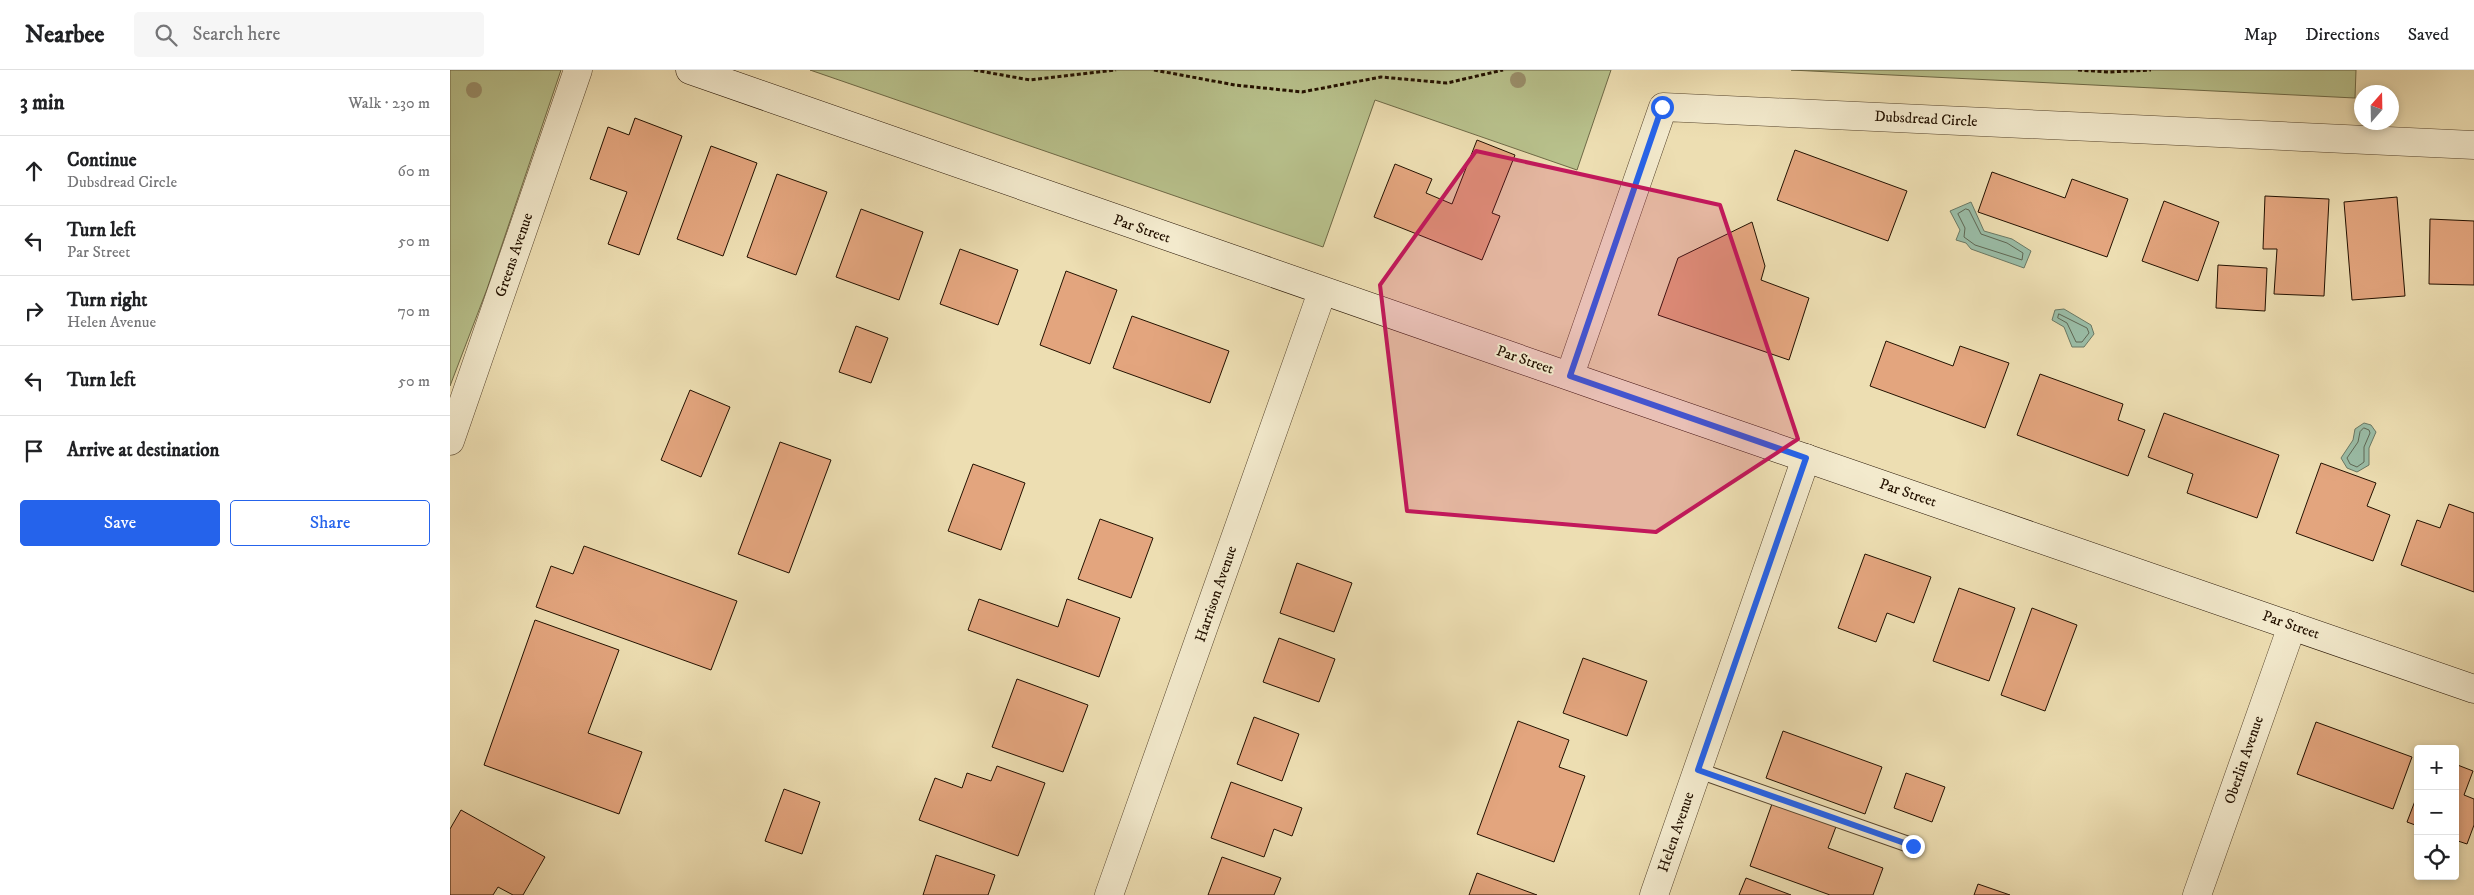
<!DOCTYPE html>
<meta charset="utf-8">
<style>
:root{--surface:#fff;--page:#f6f6f6;--text:#202124;--muted:#757577;--line:#e0e0e0;--accent:#2563eb}
body{margin:0;font-family:"IM FELL DW Pica",serif;background:var(--page);color:var(--text)}
.controls{position:absolute;right:15px;bottom:15px;display:grid;overflow:hidden;border-radius:5px;box-shadow:0 2px 8px #0003}
.controls button{width:45px;height:45px;display:grid;place-items:center;padding:0;border:0;border-bottom:1px solid var(--line);background:var(--surface);color:var(--text);font:25px sans-serif}
.compass{position:absolute;left:1904px;top:15px;width:45px;height:45px;border-radius:50%;background:var(--surface);box-shadow:0 2px 8px #0003;rotate:20deg}
.stop{position:absolute;width:15px;height:15px;margin:-11px;border:4px solid #2563eb;border-radius:50%;background:#fff}
.stop.end{background:#2563eb;border-color:#fff;box-shadow:0 1px 5px #0008}
.list{margin:0;padding:0;list-style:none}
h2{display:flex;justify-content:space-between;align-items:center;height:65px;margin:0;padding:0 20px;font-size:21px}
h2 small{font-size:16px;font-weight:400;color:var(--muted)}
.list li{display:grid;grid-template-columns:32px 1fr auto;gap:15px;align-items:center;box-sizing:border-box;height:70px;padding:0 20px;border-top:1px solid var(--line)}
.list b{display:block;font-size:19px;white-space:nowrap}
.list p{margin:0;font-size:16px;white-space:nowrap;color:var(--muted)}
.list em{font-size:16px;font-style:normal;color:var(--muted)}
.actions{display:flex;gap:10px;padding:15px 20px}
.actions a{flex:1;padding:11px 0;border:1px solid var(--accent);border-radius:5px;text-align:center;font-size:18px;color:var(--accent)}
.actions .main{background:var(--accent);color:#fff}
.icon{flex:none;width:28px;height:28px;fill:none;stroke:currentColor;stroke-width:2;stroke-linecap:round;stroke-linejoin:round}
.map{position:relative;flex:none;width:2024px;height:825px;overflow:hidden}
header{display:flex;align-items:center;gap:30px;box-sizing:border-box;height:70px;padding:0 25px;background:var(--surface);border-bottom:1px solid var(--line)}
header strong{font-size:24px}
nav{display:flex;gap:28px;margin-inline-start:auto;font-size:18px}
.search{width:350px;height:45px;background:var(--page);display:flex;align-items:center;gap:12px;box-sizing:border-box;padding:0 18px;border-radius:5px;color:var(--muted);font-size:19px}
main{display:flex}
aside{flex:1;background:var(--surface)}
.map>svg:first-child{display:block}
</style>
<header>
<strong>Nearbee</strong>
<div class="search"><svg class="icon" aria-label="search" viewBox="0 0 24 24"><circle cx="10" cy="10" r="6"/><path d="M15 15l6 6"/></svg>Search here</div>
<nav><a>Map</a><a>Directions</a><a>Saved</a></nav>
</header>
<main>
<aside>
<h2>3 min<small>Walk · 230 m</small></h2>
<ul class="list">
<li><svg class="icon" aria-label="ahead" viewBox="0 0 24 24"><path d="M12 20V5M6 11l6-6 6 6"/></svg><div><b>Continue</b><p>Dubsdread Circle</p></div><em>60 m</em></li>
<li><svg class="icon" aria-label="left" viewBox="0 0 24 24"><path d="M17 20v-9H6M10 6l-5 5 5 5"/></svg><div><b>Turn left</b><p>Par Street</p></div><em>50 m</em></li>
<li><svg class="icon" aria-label="right" viewBox="0 0 24 24"><path d="M7 20v-9h11M14 6l5 5-5 5"/></svg><div><b>Turn right</b><p>Helen Avenue</p></div><em>70 m</em></li>
<li><svg class="icon" aria-label="left" viewBox="0 0 24 24"><path d="M17 20v-9H6M10 6l-5 5 5 5"/></svg><div><b>Turn left</b></div><em>50 m</em></li>
<li><svg class="icon" aria-label="arrive" viewBox="0 0 24 24"><path d="M6 21V4h12l-3 4 3 4H6"/></svg><div><b>Arrive at destination</b></div></li>
</ul>
<div class="actions"><a class="main">Save</a><a>Share</a></div>
</aside>
<div class="map">
<svg width="2024" height="825" viewBox="0 0 2024 825">
<rect width="100%" height="100%" fill="#eddeb2"/>
<filter id="stains"><feTurbulence type="fractalNoise" baseFrequency=".004" numOctaves="4"/><feColorMatrix values="0 0 0 0 .2 0 0 0 0 .09 0 0 0 0 .02 0 0 0 .5 -.17"/></filter>
<radialGradient id="worn" r=".72"><stop offset=".6" stop-color="#630" stop-opacity="0"/><stop offset="1" stop-color="#630" stop-opacity=".3"/></radialGradient>
<!-- green -->
<path fill="#b8c18c" stroke="#6e6946" d="M 0,0 L 111,0 L 37,219 L 0,316 Z
M 360,0 L 1161,0 L 1127,100 L 925,30 L 873,177 Z
M 1341,0 L 1906,0 L 1905,28 Z"/>
<!-- water -->
<path fill="#9abda7" stroke="#6a7864" d="M 1521,132 L 1534,161 L 1562,169 L 1581,181 L 1574,198 L 1521,179 L 1516,173 L 1506,170 L 1510,160 L 1500,141 Z
M 1614,239 L 1641,255 L 1644,264 L 1634,277 L 1622,277 L 1614,257 L 1602,250 L 1605,240 Z
M 1914,353 L 1921,355 L 1926,362 L 1919,378 L 1919,395 L 1907,402 L 1897,398 L 1891,388 L 1903,370 L 1905,359 Z"/>
<g fill="none" stroke-linecap="round" stroke-linejoin="round">
<!-- shore -->
<path stroke="#5e6754" stroke-width="1" d="M 1516,139 L 1519,140 L 1531,164 L 1557,173 L 1573,183 L 1572,190 L 1525,175 L 1514,167 L 1515,158 L 1508,144 Z
M 1609,244 L 1637,258 L 1639,263 L 1632,272 L 1626,272 L 1617,253 L 1608,248 Z
M 1914,358 L 1919,360 L 1920,363 L 1914,377 L 1914,392 L 1907,397 L 1900,394 L 1897,388 L 1908,372 L 1910,362 Z"/>
</g>
<!-- building -->
<path fill="#e3a57e" stroke="#231100" d="M 185,48 L 232,66 L 189,185 L 158,174 L 177,122 L 140,109 L 158,57 L 179,65 Z
M 1027,70 L 1065,85 L 1042,143 L 1050,146 L 1032,190 L 924,147 L 945,94 L 982,109 L 976,123 L 1002,134 Z
M 261,76 L 307,93 L 273,186 L 227,169 Z
M 1345,80 L 1457,121 L 1438,171 L 1327,130 Z
M 1542,102 L 1615,128 L 1622,109 L 1678,129 L 1657,187 L 1528,142 Z
M 327,104 L 377,122 L 346,205 L 297,187 Z
M 1815,126 L 1879,129 L 1874,226 L 1824,224 L 1827,179 L 1813,179 Z
M 1947,127 L 1955,226 L 1902,230 L 1894,132 Z
M 1714,131 L 1769,152 L 1748,211 L 1692,191 Z
M 411,139 L 473,162 L 449,230 L 386,207 Z
M 1980,149 L 2024,151 L 2024,215 L 1979,214 Z
M 1302,152 L 1315,196 L 1311,210 L 1359,228 L 1339,290 L 1208,245 L 1228,188 Z
M 510,179 L 568,200 L 548,255 L 490,234 Z
M 1768,195 L 1817,198 L 1815,241 L 1766,238 Z
M 616,201 L 667,220 L 640,294 L 590,275 Z
M 682,246 L 779,281 L 760,333 L 663,298 Z
M 406,256 L 438,268 L 421,313 L 389,302 Z
M 1436,271 L 1503,296 L 1510,276 L 1559,293 L 1535,358 L 1420,316 Z
M 1590,304 L 1673,334 L 1668,350 L 1695,360 L 1678,406 L 1567,365 Z
M 240,320 L 280,337 L 251,407 L 211,390 Z
M 1714,343 L 1829,385 L 1807,448 L 1737,423 L 1743,404 L 1698,387 Z
M 330,372 L 381,390 L 339,503 L 288,484 Z
M 1871,393 L 1926,413 L 1917,436 L 1940,445 L 1923,491 L 1846,463 Z
M 523,394 L 575,413 L 551,480 L 498,461 Z
M 1999,434 L 2024,443 L 2024,522 L 1951,495 L 1967,450 L 1990,458 Z
M 650,449 L 703,468 L 681,528 L 628,509 Z
M 134,476 L 287,531 L 261,600 L 86,537 L 101,496 L 123,504 Z
M 1415,484 L 1481,507 L 1464,553 L 1437,543 L 1426,572 L 1388,558 Z
M 847,493 L 902,513 L 884,562 L 830,543 Z
M 1509,518 L 1565,538 L 1539,611 L 1483,591 Z
M 529,529 L 608,557 L 617,529 L 670,548 L 649,607 L 518,560 Z
M 1582,538 L 1627,555 L 1595,641 L 1551,625 Z
M 85,550 L 169,580 L 138,663 L 192,682 L 169,744 L 34,695 Z
M 829,568 L 885,589 L 869,632 L 813,612 Z
M 1133,588 L 1197,611 L 1177,666 L 1113,643 Z
M 567,609 L 638,635 L 613,702 L 542,677 Z
M 804,647 L 849,664 L 832,711 L 787,694 Z
M 1068,651 L 1119,670 L 1109,697 L 1135,706 L 1104,792 L 1027,764 Z
M 1866,652 L 1962,687 L 1943,739 L 1847,704 Z
M 1333,661 L 1432,697 L 1415,744 L 1316,708 Z
M 2005,694 L 2023,701 L 2014,725 L 2024,729 L 2024,755 L 2017,774 L 2005,770 Z
M 547,696 L 595,713 L 568,786 L 469,750 L 485,708 L 512,718 L 517,703 L 541,711 Z
M 1456,703 L 1495,717 L 1482,752 L 1444,738 Z
M 781,712 L 852,738 L 842,766 L 824,759 L 814,787 L 761,768 Z
M 334,719 L 370,732 L 352,784 L 315,771 Z
M 1968,723 L 1968,756 L 1957,752 Z
M 1323,731 L 1387,754 L 1378,778 L 1433,798 L 1423,825 L 1380,825 L 1300,796 Z
M 11,740 L 95,787 L 73,825 L 63,825 L 48,817 L 43,825 L 0,825 L 0,759 Z
M 486,785 L 545,805 L 538,825 L 473,825 Z
M 772,787 L 831,808 L 824,825 L 758,825 Z
M 1027,803 L 1087,825 L 1019,825 Z
M 1296,808 L 1341,825 L 1289,825 Z
M 1528,814 L 1560,825 L 1524,825 Z"/>
<g fill="none" stroke-linecap="round" stroke-linejoin="round">
<defs>
<path id="lane" d="M 1247,700 L 1463,776"/>
<path id="street" d="M 1120,305 L 1213,37 L 2024,75
M 0,371 L 128,0
M 659,825 L 872,222
M 1204,825 L 1356,388
M 1747,825 L 1842,556"/>
<path id="secondary" d="M 240,0 C 834,209 1429,413 2024,619"/>
</defs>
<!-- lane casing -->
<use href="#lane" stroke="#56442c" stroke-width="17"/>
<!-- street casing -->
<use href="#street" stroke="#56442c" stroke-width="29"/>
<!-- secondary casing -->
<use href="#secondary" stroke="#231100" stroke-width="29"/>
<!-- path -->
<path stroke="#231100" stroke-width="3" stroke-dasharray="4 2.5" stroke-linecap="butt" d="M 524,0 L 580,10 L 666,0
M 704,0 L 785,15 L 852,22 L 931,7 L 997,13 L 1053,0
M 1628,0 L 1659,2 L 1701,0"/>
<!-- lane -->
<use href="#lane" stroke="#f3eacd" stroke-width="15"/>
<!-- street -->
<use href="#street" stroke="#f3eacd" stroke-width="28"/>
<!-- secondary -->
<use href="#secondary" stroke="#f3eacd" stroke-width="28"/>
</g>
<!-- trees -->
<g fill="#9a8f6b">
<circle cx="1068" cy="10" r="8"/>
<circle cx="24" cy="20" r="8"/>
</g>
<g fill="none" stroke-linecap="round" stroke-linejoin="round">
<!-- route -->
<path stroke="#2563eb" stroke-width="6" d="M 1212,37 L 1120,306 L 1356,388 L 1248,700 L 1463,776"/>
</g>
<!-- marked area -->
<path fill="#c2185b" fill-opacity="0.2" stroke="#c2185b" stroke-width="4" stroke-linejoin="round" d="M 1026,81 L 1270,135 L 1348,369 L 1206,462 L 957,441 L 930,215 Z"/>
<g text-anchor="middle" dominant-baseline="central" stroke-width="4" stroke-linejoin="round" paint-order="stroke">
<!-- street labels -->
<g font-size="15" fill="#231100" stroke="#f3eacd">
<text transform="translate(1476 49) rotate(3)">Dubsdread Circle</text>
<text transform="translate(692 159) rotate(19)">Par Street</text>
<text transform="translate(64 185) rotate(-71)">Greens Avenue</text>
<text transform="translate(1075 290) rotate(19)">Par Street</text>
<text transform="translate(1458 423) rotate(19)">Par Street</text>
<text transform="translate(766 524) rotate(-71)">Harrison Avenue</text>
<text transform="translate(1841 555) rotate(19)">Par Street</text>
<text transform="translate(1794 690) rotate(-71)">Oberlin Avenue</text>
<text transform="translate(1226 762) rotate(-71)">Helen Avenue</text>
</g>
</g>
<rect width="100%" height="100%" filter="url(#stains)"/>
<rect width="100%" height="100%" fill="url(#worn)"/>
</svg>
<div class="controls">
<button>+</button>
<button>−</button>
<button><svg class="icon" aria-label="locate" viewBox="0 0 24 24"><circle cx="12" cy="12" r="6"/><path d="M12 2v4M12 18v4M2 12h4M18 12h4"/></svg></button>
</div>
<svg class="compass" viewBox="-18 -18 36 36"><path d="M0-13l5 13h-10z" fill="#e53935"/><path d="M0 13l5-13h-10z" fill="#757577"/></svg>
<div class="stop" style="left:1212px;top:37px"></div>
<div class="stop end" style="left:1463px;top:776px"></div>
</div>
</main>
